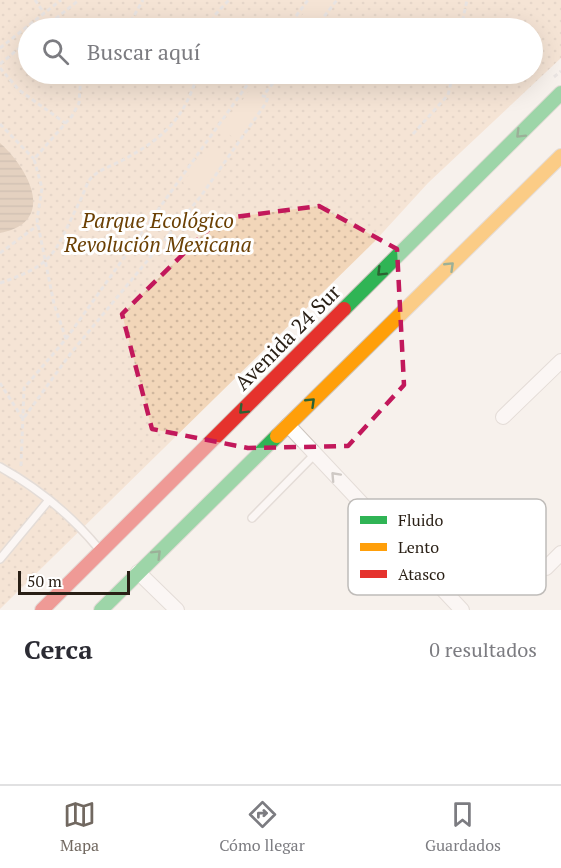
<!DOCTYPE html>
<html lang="es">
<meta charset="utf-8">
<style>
:root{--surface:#fff;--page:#f2f2f3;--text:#2b2b33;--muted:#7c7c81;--line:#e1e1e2;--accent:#716860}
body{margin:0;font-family:"PT Serif",serif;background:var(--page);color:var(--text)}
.scale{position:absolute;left:18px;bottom:15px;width:112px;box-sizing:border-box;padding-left:6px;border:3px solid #291f15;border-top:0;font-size:16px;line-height:21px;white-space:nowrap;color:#291f15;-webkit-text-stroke:4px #fff;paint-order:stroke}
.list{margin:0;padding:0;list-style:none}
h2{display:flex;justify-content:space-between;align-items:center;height:78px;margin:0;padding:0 24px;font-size:26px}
h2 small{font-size:20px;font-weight:400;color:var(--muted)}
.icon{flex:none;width:33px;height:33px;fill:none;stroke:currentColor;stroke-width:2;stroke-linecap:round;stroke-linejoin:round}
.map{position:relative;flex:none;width:561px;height:610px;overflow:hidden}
.search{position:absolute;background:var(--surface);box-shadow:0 6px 24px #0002;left:18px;right:18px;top:18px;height:66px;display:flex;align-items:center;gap:15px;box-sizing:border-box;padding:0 21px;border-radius:33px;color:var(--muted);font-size:22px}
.sheet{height:174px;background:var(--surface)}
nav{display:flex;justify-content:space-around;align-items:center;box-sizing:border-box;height:84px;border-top:2px solid var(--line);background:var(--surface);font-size:16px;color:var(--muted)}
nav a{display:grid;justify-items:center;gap:3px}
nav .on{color:var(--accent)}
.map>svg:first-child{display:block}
</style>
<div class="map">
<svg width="561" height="610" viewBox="0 0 561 610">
<defs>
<pattern id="park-dots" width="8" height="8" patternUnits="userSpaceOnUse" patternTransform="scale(1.5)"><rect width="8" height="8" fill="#f2d6b9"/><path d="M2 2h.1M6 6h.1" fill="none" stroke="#d0b79e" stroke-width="1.8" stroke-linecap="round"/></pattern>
<pattern id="water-rules" width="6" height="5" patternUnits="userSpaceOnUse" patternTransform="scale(1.5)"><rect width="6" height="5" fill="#ccab8a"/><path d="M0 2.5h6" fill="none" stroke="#a68b70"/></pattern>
</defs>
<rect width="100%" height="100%" fill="#f7f1ec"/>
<!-- park -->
<path fill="url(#park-dots)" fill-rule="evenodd" d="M 0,0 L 561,0 L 561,58 L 428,183 L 375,241 L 0,609 ZM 28,28 L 532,28 L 532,74 L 28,74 Z"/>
<!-- pitch -->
<path fill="#f2d6b9" d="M 314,0 L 329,0 L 333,3 L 315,28 L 292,28 Z
M 249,91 L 266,103 L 238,141 L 222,129 Z
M 210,147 L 228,160 L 201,196 L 183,183 Z"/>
<!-- water -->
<path fill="url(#water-rules)" d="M 0,143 C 28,168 58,222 0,233 Z"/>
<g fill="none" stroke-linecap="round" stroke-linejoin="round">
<defs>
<path id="lane" d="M 0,467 C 38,488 71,515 99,549
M 252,518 L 315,454
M 0,559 L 49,500"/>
<path id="street" d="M 503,417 L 561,361
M 288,425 L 462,610
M 546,568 L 561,553
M 138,572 L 177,610"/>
<path id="fast" d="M 344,309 L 561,93
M 101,610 L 277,436"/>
<path id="slow" d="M 277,436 L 561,156"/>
<path id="jam" d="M 42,610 L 344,309"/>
</defs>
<!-- lane casing -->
<use href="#lane" stroke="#ccc4bd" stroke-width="10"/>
<!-- street casing -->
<use href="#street" stroke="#ccc4bd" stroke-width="16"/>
<!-- fast casing -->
<use href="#fast" stroke="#ccc4bd" stroke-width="16"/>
<!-- slow casing -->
<use href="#slow" stroke="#ccc4bd" stroke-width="16"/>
<!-- jam casing -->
<use href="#jam" stroke="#ccc4bd" stroke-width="16"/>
<!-- path -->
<path stroke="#d8d6d4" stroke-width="3" stroke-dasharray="4.5 3" stroke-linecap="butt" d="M 35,0 L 44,13
M 44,28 L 79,0
M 127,28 L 143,0
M 208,28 L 215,15 L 229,0
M 287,28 L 308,0
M 315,28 L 337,0
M 461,28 L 467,0
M 0,48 L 61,0
M 0,64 L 28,41
M 0,68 L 19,90 L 65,123
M 554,77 L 561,71
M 0,124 L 34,159
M 413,134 L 448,95 L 453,74
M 0,253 L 38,225
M 0,283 C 56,264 54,253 79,203 C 83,196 86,184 91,178 C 98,170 114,165 123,160 C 165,137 183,120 198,74
M 66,339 L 54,304 L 37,220 L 42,188 L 34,159 L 72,116 L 79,103 L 81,74
M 0,383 L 23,419 L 71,353 L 201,196 L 266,103 L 268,97 L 263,96 L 280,74
M 21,466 L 24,388 L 66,339 L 255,74"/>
<!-- lane -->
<use href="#lane" stroke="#fefdfc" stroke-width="7"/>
<!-- street -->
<use href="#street" stroke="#fefdfc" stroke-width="14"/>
<!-- fast -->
<use href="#fast" stroke="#30b455" stroke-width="14"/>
<!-- slow -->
<use href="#slow" stroke="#ff9f0a" stroke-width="14"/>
<!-- jam -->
<use href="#jam" stroke="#e5322d" stroke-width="14"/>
</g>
<!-- one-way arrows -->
<defs><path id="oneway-chevron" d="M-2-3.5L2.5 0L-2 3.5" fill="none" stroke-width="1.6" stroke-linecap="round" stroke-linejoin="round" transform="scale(1.5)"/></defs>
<g stroke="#2c6232">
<use href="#oneway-chevron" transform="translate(520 134) rotate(135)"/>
<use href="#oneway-chevron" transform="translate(450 266) rotate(-44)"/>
<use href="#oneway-chevron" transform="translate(381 272) rotate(135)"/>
<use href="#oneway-chevron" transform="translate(311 402) rotate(-44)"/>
<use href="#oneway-chevron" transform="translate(243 410) rotate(135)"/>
<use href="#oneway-chevron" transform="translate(157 554) rotate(-45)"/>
</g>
<use stroke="#9e9994" href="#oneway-chevron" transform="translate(335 476) rotate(-133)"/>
<!-- marked area -->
<path d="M0 0H561V610H0ZM 319,206 L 397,249 L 404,385 L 348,446 L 248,448 L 152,429 L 122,314 L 219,219 Z" fill="#f7f1ec" fill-opacity=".55" fill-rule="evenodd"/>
<path fill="none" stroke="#c2185b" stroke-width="4.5" stroke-dasharray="12 8" stroke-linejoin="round" d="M 319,206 L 397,249 L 404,385 L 348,446 L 248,448 L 152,429 L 122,314 L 219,219 Z"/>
<g text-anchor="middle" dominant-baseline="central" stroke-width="6" stroke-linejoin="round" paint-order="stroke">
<!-- park labels -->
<g font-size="21" font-style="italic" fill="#6b4004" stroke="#fff">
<text x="158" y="220">Parque Ecológico<tspan x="158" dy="24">Revolución Mexicana</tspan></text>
</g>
<!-- street labels -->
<g font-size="21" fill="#291f15" stroke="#fff">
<text transform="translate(287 337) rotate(-45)">Avenida 24 Sur</text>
</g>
</g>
<!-- legend -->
<rect x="348" y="499" width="198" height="96" rx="9" fill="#fff" stroke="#bfbcb9" stroke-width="1.5"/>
<rect x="360" y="516" width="27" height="8" fill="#30b455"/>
<rect x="360" y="543" width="27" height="8" fill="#ff9f0a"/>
<rect x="360" y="570" width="27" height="8" fill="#e5322d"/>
<g font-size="16" fill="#291f15">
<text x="398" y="526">Fluido</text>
<text x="398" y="553">Lento</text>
<text x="398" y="580">Atasco</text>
</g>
</svg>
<div class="scale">50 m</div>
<div class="search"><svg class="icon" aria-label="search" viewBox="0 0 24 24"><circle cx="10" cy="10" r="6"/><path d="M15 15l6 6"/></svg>Buscar aquí</div>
</div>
<section class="sheet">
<h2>Cerca<small>0 resultados</small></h2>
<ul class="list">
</ul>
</section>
<nav>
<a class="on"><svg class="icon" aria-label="map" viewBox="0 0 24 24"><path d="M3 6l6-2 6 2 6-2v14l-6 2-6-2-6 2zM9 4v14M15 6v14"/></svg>Mapa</a>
<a><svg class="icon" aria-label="directions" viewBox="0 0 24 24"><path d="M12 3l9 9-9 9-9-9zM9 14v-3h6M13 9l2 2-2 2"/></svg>Cómo llegar</a>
<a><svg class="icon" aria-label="saved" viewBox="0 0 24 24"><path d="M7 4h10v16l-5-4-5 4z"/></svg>Guardados</a>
</nav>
